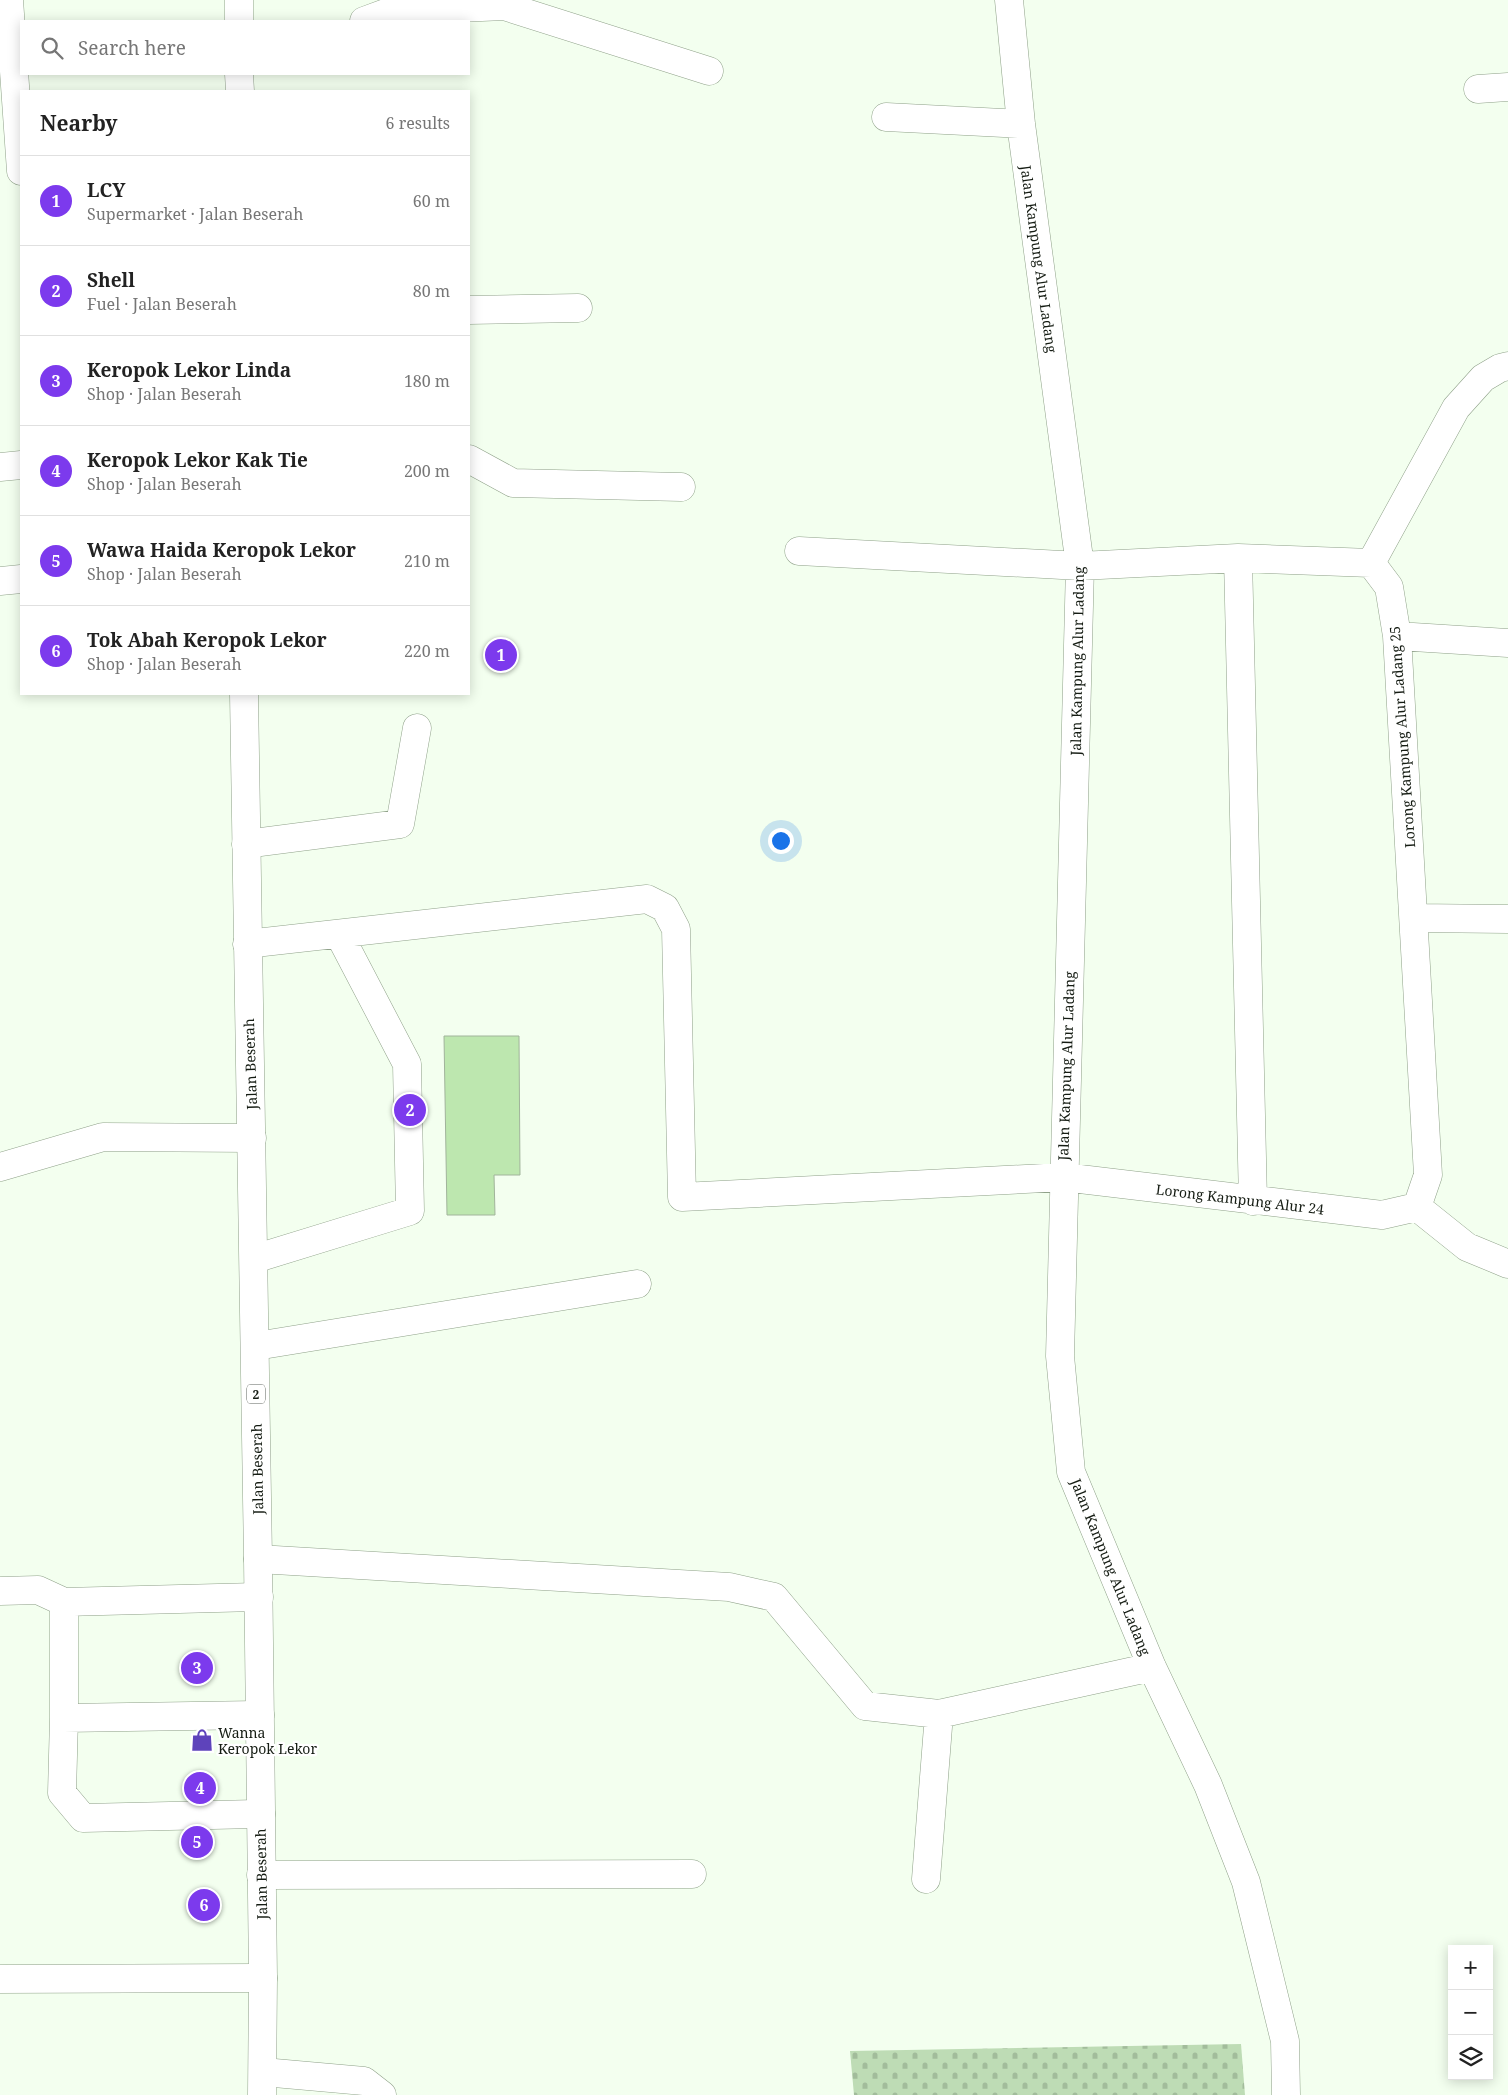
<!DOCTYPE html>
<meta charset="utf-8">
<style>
:root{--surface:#fff;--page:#f6f6f6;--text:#222;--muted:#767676;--line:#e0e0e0;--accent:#7c3aed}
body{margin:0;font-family:"Noto Serif",serif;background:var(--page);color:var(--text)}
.controls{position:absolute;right:15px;bottom:15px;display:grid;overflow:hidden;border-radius:0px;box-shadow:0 2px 12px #0003}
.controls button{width:45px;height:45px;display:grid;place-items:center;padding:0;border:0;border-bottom:1px solid var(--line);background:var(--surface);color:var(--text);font:25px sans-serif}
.you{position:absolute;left:780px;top:840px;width:18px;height:18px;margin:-12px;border:4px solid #fff;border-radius:50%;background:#1a73e8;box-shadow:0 0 0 8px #1a73e833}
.badge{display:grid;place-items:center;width:32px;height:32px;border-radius:50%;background:var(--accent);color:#fff;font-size:16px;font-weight:700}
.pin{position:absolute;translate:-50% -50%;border:2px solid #fff;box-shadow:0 1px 5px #0006}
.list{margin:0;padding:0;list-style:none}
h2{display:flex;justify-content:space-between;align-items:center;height:65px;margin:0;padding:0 20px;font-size:21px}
h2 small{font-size:16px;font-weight:400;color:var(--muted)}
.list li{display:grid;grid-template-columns:32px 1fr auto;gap:15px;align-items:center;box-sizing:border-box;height:90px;padding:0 20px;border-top:1px solid var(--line)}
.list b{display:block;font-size:19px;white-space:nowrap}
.list p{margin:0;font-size:16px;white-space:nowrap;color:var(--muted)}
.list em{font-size:16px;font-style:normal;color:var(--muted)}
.icon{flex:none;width:28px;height:28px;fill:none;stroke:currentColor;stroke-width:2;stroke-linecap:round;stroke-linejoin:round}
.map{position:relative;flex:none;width:1508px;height:2095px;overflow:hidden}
.search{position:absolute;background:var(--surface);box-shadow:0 2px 12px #0003;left:20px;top:20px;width:450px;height:55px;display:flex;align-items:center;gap:12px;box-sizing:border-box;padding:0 18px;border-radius:0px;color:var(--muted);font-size:19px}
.panel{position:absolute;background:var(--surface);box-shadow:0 2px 12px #0003;left:20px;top:90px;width:450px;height:605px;border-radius:0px}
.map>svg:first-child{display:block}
</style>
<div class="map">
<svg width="1508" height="2095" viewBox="0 0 1508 2095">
<defs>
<pattern id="cemetery-stones" width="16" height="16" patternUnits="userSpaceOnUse" patternTransform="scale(1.25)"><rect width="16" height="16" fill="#bedcb5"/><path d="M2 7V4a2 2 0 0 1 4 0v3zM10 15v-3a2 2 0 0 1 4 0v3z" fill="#a2bc9b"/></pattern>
</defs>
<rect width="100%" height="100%" fill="#f3ffef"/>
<!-- cemetery -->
<path fill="url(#cemetery-stones)" d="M 1241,2044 L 1245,2095 L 854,2095 L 850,2051 Z"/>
<!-- building -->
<path fill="#bde7af" stroke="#a1b49b" d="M 444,1036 L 519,1036 L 520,1175 L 494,1175 L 495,1215 L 447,1215 Z"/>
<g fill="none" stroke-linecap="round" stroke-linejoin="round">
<defs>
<path id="minor" d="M 9,0 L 21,171
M 1009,0 L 1021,124 L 1080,566 L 1060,1356 L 1071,1472 L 1152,1667 L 1208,1785 L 1246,1882 L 1285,2041 L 1286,2095
M 364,21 L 391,11 L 504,6 L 709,71
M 1478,89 L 1508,87
M 886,117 L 1021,124
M 469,310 L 578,308
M 469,459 L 513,483 L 681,487
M 0,467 L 21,465
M 799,551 L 1080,566 L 1238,558 L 1371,563 L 1389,587 L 1397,636 L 1428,1175 L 1417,1207
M 1238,558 L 1253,1201
M 1371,563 L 1456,408 L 1483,378 L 1500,368 L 1508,366
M 0,581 L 21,579
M 1397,636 L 1508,643
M 246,844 L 400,824 L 417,728
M 1414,918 L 1508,919
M 247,944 L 647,899 L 665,908 L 676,929 L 682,1197 L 1063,1177 L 1382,1215 L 1417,1207
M 0,1167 L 103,1137 L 252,1138
M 1417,1207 L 1467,1247 L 1508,1264
M 254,1259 L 410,1211 L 407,1064 L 339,934
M 256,1346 L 637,1284
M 258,1559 L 729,1587 L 774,1597 L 865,1706 L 939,1714 L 1152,1667
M 0,1591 L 38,1590 L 64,1602 L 64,1718 L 260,1715
M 64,1602 L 259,1597
M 64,1718 L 62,1793 L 83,1818 L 261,1814
M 261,1875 L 692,1874
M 926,1879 L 939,1714
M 0,1979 L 263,1978
M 263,2072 L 364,2081 L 382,2095"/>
<path id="highway" d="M 239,0 L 239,21
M 239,74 L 240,91
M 244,694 L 258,1559 L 263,1978 L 262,2095"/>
</defs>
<!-- minor casing -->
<use href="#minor" stroke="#8fa189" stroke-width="29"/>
<!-- highway casing -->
<use href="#highway" stroke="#8fa189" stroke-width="29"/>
<!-- minor -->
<use href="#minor" stroke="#fff" stroke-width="28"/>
<!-- highway -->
<use href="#highway" stroke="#fff" stroke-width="28"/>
</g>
<!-- icons -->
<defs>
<symbol id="shop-bare" viewBox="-9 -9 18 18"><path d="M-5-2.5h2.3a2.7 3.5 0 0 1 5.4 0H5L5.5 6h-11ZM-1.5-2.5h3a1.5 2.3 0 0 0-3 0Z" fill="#5e43bb" stroke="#fff" stroke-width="2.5" paint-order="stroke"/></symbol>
</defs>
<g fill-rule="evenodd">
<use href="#shop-bare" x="186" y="1724" width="32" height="32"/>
</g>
<g text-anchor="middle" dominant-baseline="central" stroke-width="4.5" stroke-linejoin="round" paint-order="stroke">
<!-- shield labels -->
<rect fill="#fff" stroke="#5b605a" stroke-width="1" x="247" y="1384.5" width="18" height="19" rx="4"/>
<g font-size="12" font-weight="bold" fill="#151c13">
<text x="256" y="1394">2</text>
</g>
<!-- street labels -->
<g font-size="14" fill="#151c13" stroke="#fff">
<text transform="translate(1039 259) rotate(82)">Jalan Kampung Alur Ladang</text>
<text transform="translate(1077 661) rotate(-89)">Jalan Kampung Alur Ladang</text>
<text transform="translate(1402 737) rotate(-94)">Lorong Kampung Alur Ladang 25</text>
<text transform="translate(250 1064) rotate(-92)">Jalan Beserah</text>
<text transform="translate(1066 1066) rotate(-88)">Jalan Kampung Alur Ladang</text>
<text transform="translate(1240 1199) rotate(7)">Lorong Kampung Alur 24</text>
<text transform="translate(257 1469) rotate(-91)">Jalan Beserah</text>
<text transform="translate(1111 1567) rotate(68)">Jalan Kampung Alur Ladang</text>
<text transform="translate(261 1874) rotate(-91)">Jalan Beserah</text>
</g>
<!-- poi labels -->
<g font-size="14" fill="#151c13" stroke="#fff" text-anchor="start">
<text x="218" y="1732">Wanna<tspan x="218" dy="16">Keropok Lekor</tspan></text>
</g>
</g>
</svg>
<div class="controls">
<button>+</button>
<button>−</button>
<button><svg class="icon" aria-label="layers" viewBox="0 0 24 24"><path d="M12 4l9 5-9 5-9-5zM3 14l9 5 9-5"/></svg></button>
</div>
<div class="you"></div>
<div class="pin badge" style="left:501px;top:655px">1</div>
<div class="pin badge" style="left:410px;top:1110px">2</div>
<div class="pin badge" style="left:197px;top:1668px">3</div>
<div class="pin badge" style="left:200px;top:1788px">4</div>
<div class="pin badge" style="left:197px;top:1842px">5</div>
<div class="pin badge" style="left:204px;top:1905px">6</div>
<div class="search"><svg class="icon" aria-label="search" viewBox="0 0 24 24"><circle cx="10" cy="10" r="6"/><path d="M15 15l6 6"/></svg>Search here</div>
<section class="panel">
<h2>Nearby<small>6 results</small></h2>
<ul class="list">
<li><span class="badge">1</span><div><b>LCY</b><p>Supermarket · Jalan Beserah</p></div><em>60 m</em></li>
<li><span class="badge">2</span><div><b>Shell</b><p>Fuel · Jalan Beserah</p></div><em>80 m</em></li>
<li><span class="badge">3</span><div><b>Keropok Lekor Linda</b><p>Shop · Jalan Beserah</p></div><em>180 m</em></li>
<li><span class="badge">4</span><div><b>Keropok Lekor Kak Tie</b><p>Shop · Jalan Beserah</p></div><em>200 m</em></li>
<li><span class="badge">5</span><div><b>Wawa Haida Keropok Lekor</b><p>Shop · Jalan Beserah</p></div><em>210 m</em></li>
<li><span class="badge">6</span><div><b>Tok Abah Keropok Lekor</b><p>Shop · Jalan Beserah</p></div><em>220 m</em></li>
</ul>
</section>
</div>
